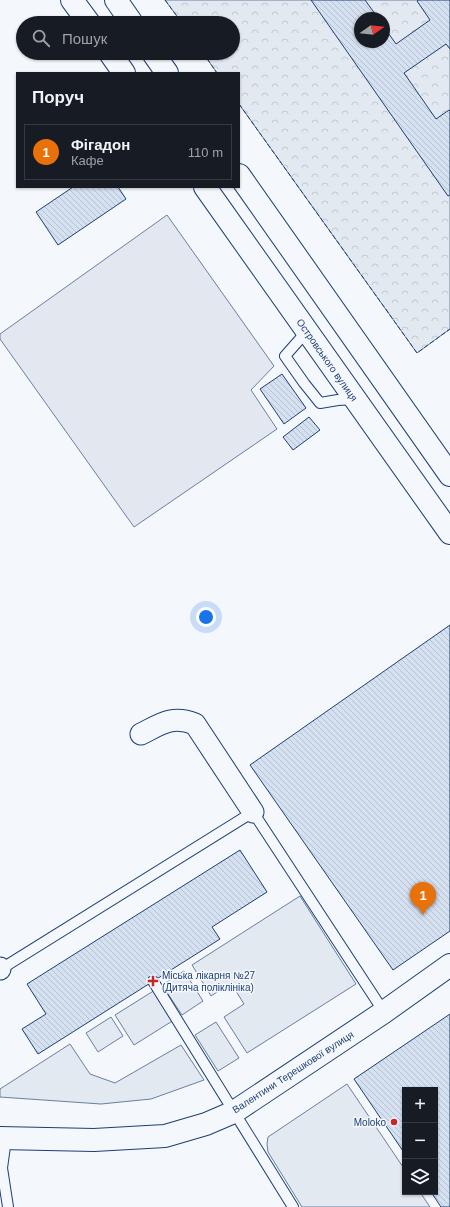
<!DOCTYPE html>
<html lang="uk">
<meta charset="utf-8">
<style>
:root{--surface:#171b24;--page:#242831;--text:#f1f3f6;--muted:#9ea1a6;--line:#363941;--accent:#ea580c}
body{margin:0;font-family:Helvetica,sans-serif;background:var(--page);color:var(--text)}
.controls{position:absolute;right:12px;bottom:12px;display:grid;overflow:hidden;border-radius:0px;box-shadow:0 1px 3px #0004}
.controls button{width:36px;height:36px;display:grid;place-items:center;padding:0;border:0;border-bottom:1px solid var(--line);background:var(--surface);color:var(--text);font:20px sans-serif}
.compass{position:absolute;left:354px;top:12px;width:36px;height:36px;border-radius:50%;background:var(--surface);box-shadow:0 1px 3px #0004;rotate:75deg}
.you{position:absolute;left:206px;top:617px;width:14px;height:14px;margin:-10px;border:3px solid #fff;border-radius:50%;background:#1a73e8;box-shadow:0 0 0 6px #1a73e833}
.badge{display:grid;place-items:center;width:26px;height:26px;border-radius:50%;background:var(--accent);color:#fff;font-size:13px;font-weight:700}
.pin{position:absolute;translate:-50% -33px;filter:drop-shadow(0 1px 2px #0008)}
.pin::after{content:'';position:absolute;top:21px;width:14px;height:12px;background:inherit;clip-path:polygon(0 0,100% 0,50% 100%)}
.list{margin:0;padding:0;list-style:none}
h2{display:flex;justify-content:space-between;align-items:center;height:52px;margin:0;padding:0 16px;font-size:17px}
h2 small{font-size:13px;font-weight:400;color:var(--muted)}
.list li{display:grid;grid-template-columns:26px 1fr auto;gap:12px;align-items:center;box-sizing:border-box;height:56px;margin:0 8px 8px;padding:0 8px;border:1px solid var(--line);border-radius:0px}
.list b{display:block;font-size:15px;white-space:nowrap}
.list p{margin:0;font-size:13px;white-space:nowrap;color:var(--muted)}
.list em{font-size:13px;font-style:normal;color:var(--muted)}
.icon{flex:none;width:22px;height:22px;fill:none;stroke:currentColor;stroke-width:2;stroke-linecap:round;stroke-linejoin:round}
.map{position:relative;flex:none;width:450px;height:1207px;overflow:hidden}
.search{position:absolute;background:var(--surface);box-shadow:0 1px 3px #0004;left:16px;top:16px;width:224px;height:44px;display:flex;align-items:center;gap:10px;box-sizing:border-box;padding:0 14px;border-radius:22px;color:var(--muted);font-size:15px}
.panel{position:absolute;background:var(--surface);box-shadow:0 1px 3px #0004;left:16px;top:72px;width:224px;height:116px;border-radius:0px}
.map>svg:first-child{display:block}
</style>
<div class="map">
<svg width="450" height="1207" viewBox="0 0 450 1207">
<defs>
<pattern id="park-crowns" width="20" height="18" patternUnits="userSpaceOnUse"><rect width="20" height="18" fill="#e3e9f0"/><path d="M2 6a3 3 0 1 1 6 0M12 15a3 3 0 1 1 6 0" fill="none" stroke="#c2c9d1"/></pattern>
<pattern id="building-back-hatch" width="6" height="6" patternUnits="userSpaceOnUse"><rect width="6" height="6" fill="#d5e0f0"/><path d="M-1 5l2 2M0 0l6 6M5-1l2 2" fill="none" stroke="#b6c1d1"/></pattern>
</defs>
<rect width="100%" height="100%" fill="#f4f7fb"/>
<!-- green -->
<path fill="#e3e9f0" stroke="#687fa3" d="M 300,896 L 356,984 L 247,1053 L 224,1017 L 244,1004 L 231,983 L 211,996 L 192,965 Z
M 184,971 L 203,1001 L 182,1015 L 162,985 Z
M 155,990 L 174,1020 L 134,1045 L 115,1015 Z
M 111,1017 L 123,1036 L 98,1052 L 86,1033 Z
M 216,1022 L 239,1058 L 218,1071 L 195,1035 Z
M 70,1044 L 90,1074 L 115,1083 L 181,1045 L 204,1080 L 151,1099 L 101,1104 L 0,1097 L 0,1089 Z
M 347,1084 L 405,1170 L 405,1192 L 420,1192 L 430,1207 L 302,1207 L 268,1152 L 267,1144 L 268,1137 Z"/>
<!-- park -->
<path fill="url(#park-crowns)" stroke="#687fa3" fill-rule="evenodd" d="M 165,0 L 450,0 L 450,329 L 417,353 L 239,104 L 239,73 L 217,73 L 203,53 L 233,53 L 233,23 L 182,23 ZM 360,18 L 384,18 L 384,42 L 360,42 Z"/>
<!-- parking -->
<path fill="#e3e8f0" stroke="#687fa3" d="M 167,215 L 274,366 L 251,390 L 277,429 L 134,527 L 0,339 L 0,334 Z"/>
<!-- building -->
<path fill="url(#building-back-hatch)" stroke="#1d3f73" d="M 311,0 L 365,0 L 378,18 L 360,18 L 360,42 L 384,42 L 384,27 L 396,44 L 430,20 L 417,1 L 419,0 L 450,0 L 450,49 L 446,44 L 404,73 L 436,119 L 449,110 L 450,111 L 450,195 L 448,196 Z
M 73,187 L 118,187 L 126,199 L 58,245 L 36,212 Z
M 282,374 L 306,408 L 284,424 L 260,389 Z
M 309,417 L 320,430 L 293,450 L 283,437 Z
M 450,625 L 450,931 L 393,970 L 250,765 Z
M 240,850 L 267,892 L 212,927 L 220,939 L 38,1054 L 22,1029 L 46,1014 L 27,984 Z
M 450,1014 L 450,1207 L 441,1207 L 431,1192 L 435,1192 L 435,1090 L 405,1090 L 405,1154 L 354,1079 Z"/>
<g fill="none" stroke-linecap="round" stroke-linejoin="round">
<defs>
<path id="lane" d="M 307,331 L 285,356 L 304,383 L 320,403 L 338,400 L 355,399
M 1,969 L 253,812 L 384,1012
M 153,981 L 293,1207
M 6,1139 L 2,1168 L 8,1207"/>
<path id="street" d="M 141,734 C 161,724 172,715 195,724 L 253,812
M 0,968 L 0,969"/>
<path id="secondary" d="M 72,0 L 89,23
M 116,0 L 132,23
M 110,53 L 124,73
M 153,53 L 167,73
M 239,175 L 450,475
M 205,187 L 450,533
M 0,1138 L 94,1140 L 165,1136 L 206,1124 L 234,1112 L 384,1012 L 450,965"/>
</defs>
<!-- lane casing -->
<use href="#lane" stroke="#1d3f73" stroke-width="12"/>
<!-- street casing -->
<use href="#street" stroke="#1d3f73" stroke-width="23"/>
<!-- secondary casing -->
<use href="#secondary" stroke="#1d3f73" stroke-width="24"/>
<!-- lane -->
<use href="#lane" stroke="#f4f7fb" stroke-width="10"/>
<!-- street -->
<use href="#street" stroke="#f4f7fb" stroke-width="21"/>
<!-- secondary -->
<use href="#secondary" stroke="#f4f7fb" stroke-width="22"/>
<!-- fence -->
<path stroke="#1d3f73" stroke-width="1" stroke-dasharray="5 2" stroke-linecap="butt" d="M 165,0 L 182,23
M 203,53 L 217,73
M 239,104 L 417,353 L 450,329"/>
</g>
<!-- markers -->
<g fill="#c62828" stroke="#f4f7fb" stroke-width="1.5">
<path d="M151 975h4v4h4v4h-4v4h-4v-4h-4v-4h4z"/>
<circle cx="394" cy="1122" r="4"/>
</g>
<g text-anchor="middle" dominant-baseline="central" stroke-width="3" stroke-linejoin="round" paint-order="stroke">
<!-- street labels -->
<g font-size="10" fill="#1d3f73" stroke="#f4f7fb">
<text transform="translate(327 360) rotate(55)">Островського вулиця</text>
<text transform="translate(293 1072) rotate(-33)">Валентини Терешкової вулиця</text>
</g>
<!-- poi labels -->
<g font-size="10" fill="#1d3f73" stroke="#f4f7fb" text-anchor="start">
<text x="162" y="975">Міська лікарня №27<tspan x="162" dy="12">(Дитяча поліклініка)</tspan></text>
<text x="386" y="1122" text-anchor="end">Moloko</text>
</g>
</g>
</svg>
<div class="controls">
<button>+</button>
<button>−</button>
<button><svg class="icon" aria-label="layers" viewBox="0 0 24 24"><path d="M12 4l9 5-9 5-9-5zM3 14l9 5 9-5"/></svg></button>
</div>
<svg class="compass" viewBox="-18 -18 36 36"><path d="M0-13l5 13h-10z" fill="#e53935"/><path d="M0 13l5-13h-10z" fill="#9ea1a6"/></svg>
<div class="you"></div>
<div class="pin badge" style="left:423px;top:915px;background:#e8710a">1</div>
<div class="search"><svg class="icon" aria-label="search" viewBox="0 0 24 24"><circle cx="10" cy="10" r="6"/><path d="M15 15l6 6"/></svg>Пошук</div>
<section class="panel">
<h2>Поруч<small></small></h2>
<ul class="list">
<li><span class="badge" style="background:#e8710a">1</span><div><b>Фігадон</b><p>Кафе</p></div><em>110 m</em></li>
</ul>
</section>
</div>
